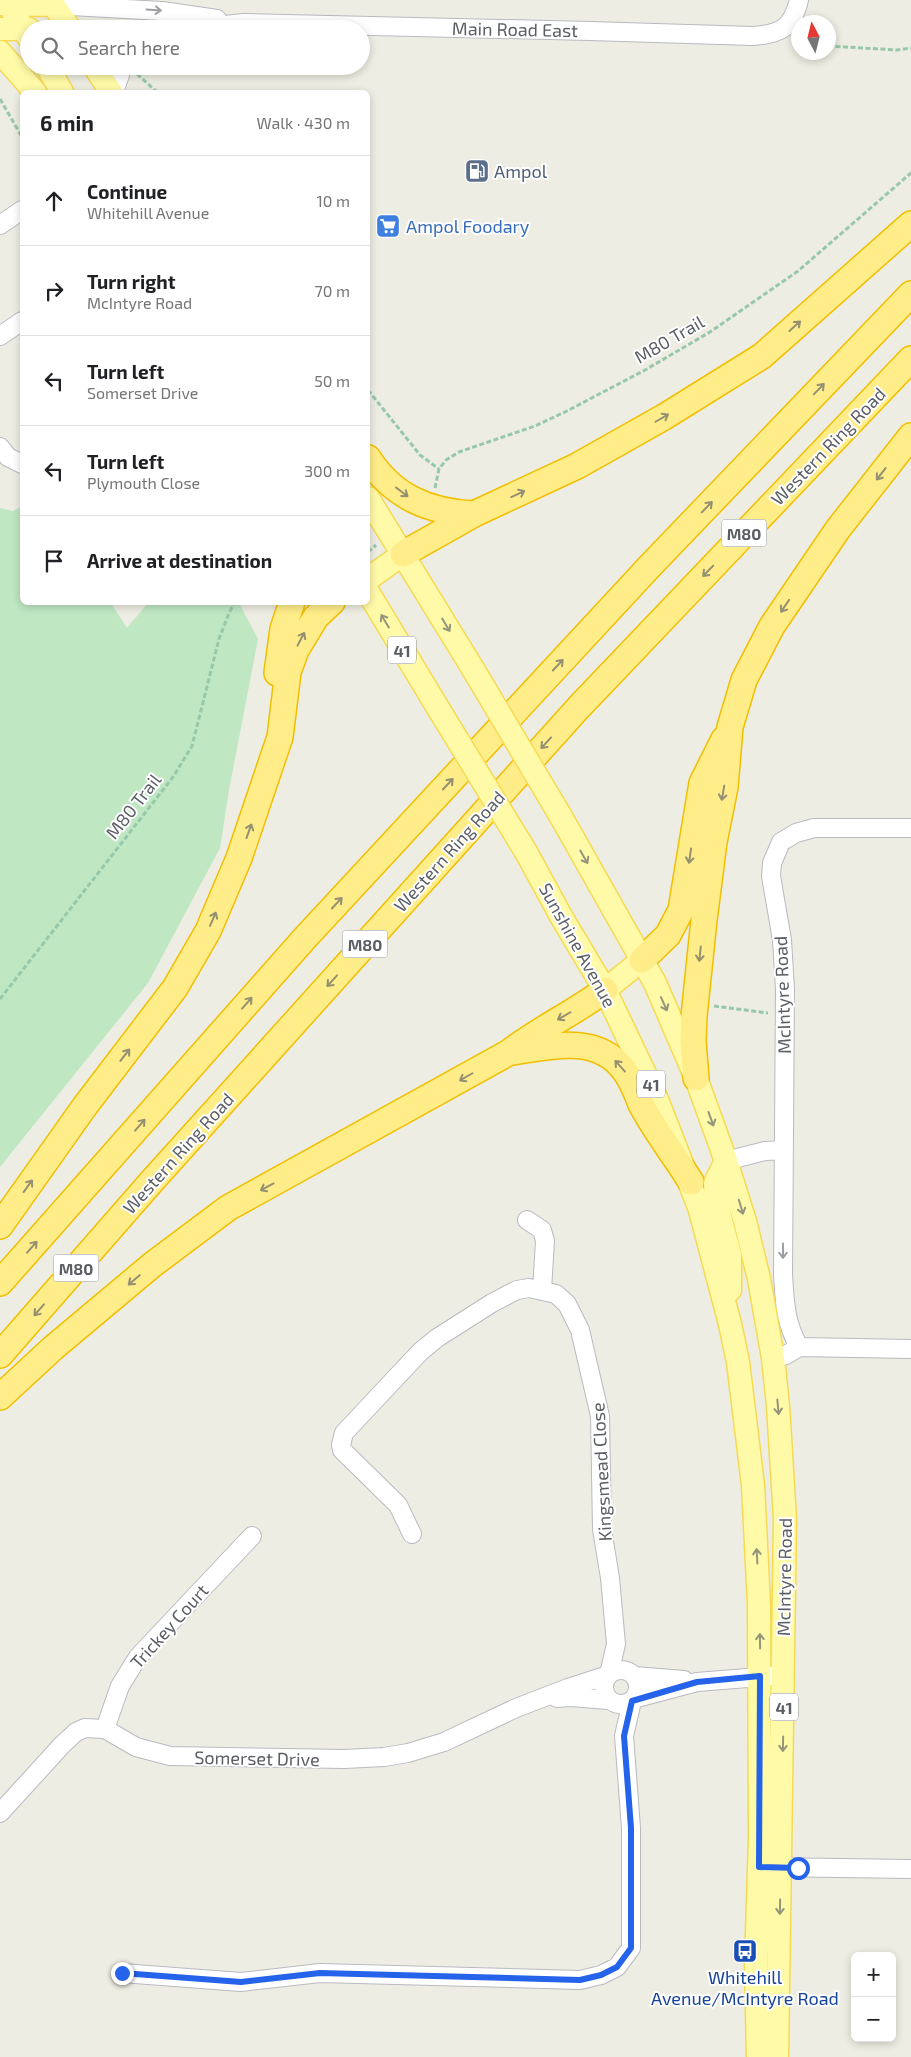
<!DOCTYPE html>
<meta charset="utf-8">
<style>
:root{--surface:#fff;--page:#f2f2f2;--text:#202124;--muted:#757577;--line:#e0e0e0}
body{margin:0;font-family:"Exo 2",sans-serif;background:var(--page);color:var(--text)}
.controls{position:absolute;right:15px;bottom:15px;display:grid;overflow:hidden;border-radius:8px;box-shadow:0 2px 8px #0003}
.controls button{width:45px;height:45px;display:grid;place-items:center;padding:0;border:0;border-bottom:1px solid var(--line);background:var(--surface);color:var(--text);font:25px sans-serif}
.compass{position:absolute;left:791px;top:15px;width:45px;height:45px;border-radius:50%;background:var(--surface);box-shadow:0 2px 8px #0003;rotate:353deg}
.stop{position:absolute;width:15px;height:15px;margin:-11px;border:4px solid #2563eb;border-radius:50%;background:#fff}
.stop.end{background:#2563eb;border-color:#fff;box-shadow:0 1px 5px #0008}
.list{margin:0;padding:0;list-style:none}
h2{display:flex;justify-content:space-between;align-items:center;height:65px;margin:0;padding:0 20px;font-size:21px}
h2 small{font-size:16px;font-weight:400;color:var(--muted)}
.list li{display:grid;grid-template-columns:32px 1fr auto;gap:15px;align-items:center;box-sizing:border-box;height:90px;padding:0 20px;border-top:1px solid var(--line)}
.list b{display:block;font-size:19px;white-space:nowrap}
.list p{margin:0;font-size:16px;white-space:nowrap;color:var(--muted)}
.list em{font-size:16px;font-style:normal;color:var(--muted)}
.icon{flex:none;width:28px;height:28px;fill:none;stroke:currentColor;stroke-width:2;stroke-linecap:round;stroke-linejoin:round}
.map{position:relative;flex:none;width:911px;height:2057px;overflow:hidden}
.search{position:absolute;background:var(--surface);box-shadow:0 2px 8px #0003;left:20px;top:20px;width:350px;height:55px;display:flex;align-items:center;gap:12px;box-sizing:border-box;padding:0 18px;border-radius:28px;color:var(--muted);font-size:19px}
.panel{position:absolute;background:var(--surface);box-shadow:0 2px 8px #0003;left:20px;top:90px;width:350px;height:515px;border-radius:8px}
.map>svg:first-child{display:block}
</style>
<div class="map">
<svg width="911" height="2057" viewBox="0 0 911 2057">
<rect width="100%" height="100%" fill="#eeede3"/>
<!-- green -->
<path fill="#bee7c2" d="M 22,506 L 22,602 L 111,603 L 127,628 L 148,603 L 239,603 L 258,639 L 229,790 L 220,848 L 148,983 L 0,1167 L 0,508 L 13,511 Z"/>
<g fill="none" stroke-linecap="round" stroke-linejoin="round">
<defs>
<path id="minor" d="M 53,5 L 162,11 L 217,19
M 187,29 L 244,23 L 590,31 L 753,36 C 781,34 792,28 799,0
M 114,92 L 123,66
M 0,225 L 22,210
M 0,336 L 22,321
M 0,447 L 8,457 L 22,464
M 726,1161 L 765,1151 L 783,1150
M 527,1220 L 542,1230 L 545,1241 L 542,1290
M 799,1347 C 785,1322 785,1303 783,1275 L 785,989 L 782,940 L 771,876 L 772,863 L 781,842 L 796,833 L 814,828 L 911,828
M 773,1358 L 786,1355 L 799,1347 L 911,1349
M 412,1534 L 398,1505 L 342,1450 L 341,1445 L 344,1433 L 420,1352 L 437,1338 L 492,1303 L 517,1290 L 529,1288 L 556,1294 L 567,1304 L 580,1330 L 600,1416 L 602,1529 L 610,1578 L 616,1644 L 609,1674
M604 1687a17 17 0 1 1 34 0a17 17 0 1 1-34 0Z
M 634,1676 L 684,1680
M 557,1698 L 571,1697 L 608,1700
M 633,1699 L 697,1682 L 784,1675
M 105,1729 L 120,1686 L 138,1657 L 252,1536
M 0,1813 L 62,1745 L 76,1732 L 85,1728 L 105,1729 L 136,1747 L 170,1756 L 344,1759 L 384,1757 L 408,1753 L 444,1742 L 516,1708 L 568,1688 L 608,1675
M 767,1867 L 911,1869
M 122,1973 L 241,1982 L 320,1973 L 580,1980 L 601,1975 L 617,1967 L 631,1948 L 631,1828 L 624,1736 L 632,1701"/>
<path id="major" d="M 6,0 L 29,38
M 50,0 L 70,29
M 0,4 L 53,5
M 0,29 L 29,29
M 0,52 L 35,92
M 47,66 L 62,92
M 94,66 L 111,92
M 368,498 L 473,669
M 368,579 L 403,554
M 368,592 L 438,708
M 560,815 L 655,983 L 696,1078 L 726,1161 L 745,1221 L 759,1279 L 773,1358 L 778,1406 L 785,1519 L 777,2057
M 526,852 L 562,918 L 605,990 L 656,1097 L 700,1210 L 730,1324 L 738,1362 L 753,1485 L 759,1605 L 760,1839 L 756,1965 L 758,2057
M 605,990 L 642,960
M 726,1161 L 715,1183 L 716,1201 L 730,1255 L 730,1290"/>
<path id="highway" d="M 368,458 C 393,497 429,512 474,514
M 403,554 L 474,514 L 577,466 L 664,417 L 762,356 L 911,224
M 277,673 L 283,629 L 292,602
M 642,960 L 668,935 L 681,910 L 702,783 L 724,739
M 513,1052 C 551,1046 597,1034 624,1070 C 632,1080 636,1092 641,1104 C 655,1131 675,1156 691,1182
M 696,1078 L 693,1041 L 694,1016 L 704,920 L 714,842 L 725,787 L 730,727 L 744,680 L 772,626 L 838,529 L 911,436
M 0,1226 L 85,1106 L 175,988 L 208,931 L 239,858 L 280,737 L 288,672 L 296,650 L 316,617 L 332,602
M 0,1283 L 304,939 L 649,567 L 911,294
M 0,1355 L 152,1181 L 579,707 L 911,359
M 0,1397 L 53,1348 L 152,1265 L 228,1208 L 508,1053 C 539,1029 574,1013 605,990"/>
</defs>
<!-- minor casing -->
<use href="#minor" stroke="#b8bac0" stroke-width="20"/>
<!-- major casing -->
<use href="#major" stroke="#f6da54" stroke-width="25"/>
<!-- highway casing -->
<use href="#highway" stroke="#f1bf00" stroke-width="28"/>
<!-- path -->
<path stroke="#97c8aa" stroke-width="3" stroke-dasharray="5 2.5" stroke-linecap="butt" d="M 828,46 L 897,50 L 911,48
M 137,74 L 157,92
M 0,99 L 22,137
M 368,390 L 420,455 L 439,469
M 435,488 L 439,469 L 446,460 L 459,452 L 535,426 L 567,411 L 645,370 L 710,332 L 798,271 L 911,173
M 368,552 L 376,545
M 0,999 L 173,777 L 192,746 L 219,639 L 229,613 L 235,602
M 714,1006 L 768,1013"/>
<!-- minor -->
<use href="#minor" stroke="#fff" stroke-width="18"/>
<!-- major -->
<use href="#major" stroke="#fffaa7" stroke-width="22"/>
<!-- highway -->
<use href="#highway" stroke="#ffed89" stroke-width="25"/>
<defs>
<path id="major-bridge" d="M 473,669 L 560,815
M 438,708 L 526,852"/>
</defs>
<!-- major-bridge casing -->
<use href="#major-bridge" stroke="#f6da54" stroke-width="25" stroke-linecap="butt"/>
<!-- major-bridge -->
<use href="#major-bridge" stroke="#fffaa7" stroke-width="22"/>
</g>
<!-- one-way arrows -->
<defs><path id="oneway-shaft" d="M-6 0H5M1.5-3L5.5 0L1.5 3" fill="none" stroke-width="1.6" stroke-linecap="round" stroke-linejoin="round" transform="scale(1.25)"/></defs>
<g stroke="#9d9ea2">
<use href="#oneway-shaft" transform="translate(154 10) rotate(4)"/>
<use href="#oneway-shaft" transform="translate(783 1251) rotate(90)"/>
</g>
<g stroke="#949071">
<use href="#oneway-shaft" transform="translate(795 326) rotate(-42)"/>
<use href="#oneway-shaft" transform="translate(819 389) rotate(-46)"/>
<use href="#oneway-shaft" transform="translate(662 418) rotate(-30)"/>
<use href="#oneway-shaft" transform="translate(881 474) rotate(128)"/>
<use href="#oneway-shaft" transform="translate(402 492) rotate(37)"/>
<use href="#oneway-shaft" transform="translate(518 494) rotate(-25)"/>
<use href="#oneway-shaft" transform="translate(707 507) rotate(-46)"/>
<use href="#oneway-shaft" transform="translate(708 571) rotate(134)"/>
<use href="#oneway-shaft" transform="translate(785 606) rotate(124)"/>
<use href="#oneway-shaft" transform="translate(301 639) rotate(-62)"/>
<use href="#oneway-shaft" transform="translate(558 665) rotate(-47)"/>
<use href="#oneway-shaft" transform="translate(546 743) rotate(132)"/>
<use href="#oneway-shaft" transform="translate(448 784) rotate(-47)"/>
<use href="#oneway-shaft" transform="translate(723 793) rotate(100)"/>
<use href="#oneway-shaft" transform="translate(249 831) rotate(-70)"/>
<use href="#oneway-shaft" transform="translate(690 856) rotate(98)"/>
<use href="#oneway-shaft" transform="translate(337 903) rotate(-47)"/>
<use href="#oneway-shaft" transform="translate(213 919) rotate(-66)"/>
<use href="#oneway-shaft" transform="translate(700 954) rotate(96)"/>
<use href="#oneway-shaft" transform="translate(332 981) rotate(132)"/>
<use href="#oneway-shaft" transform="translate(247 1003) rotate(-49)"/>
<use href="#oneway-shaft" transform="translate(564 1016) rotate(150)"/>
<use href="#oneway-shaft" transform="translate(125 1055) rotate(-52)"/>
<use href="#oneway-shaft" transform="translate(620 1066) rotate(-132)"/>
<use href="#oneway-shaft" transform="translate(466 1077) rotate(150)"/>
<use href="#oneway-shaft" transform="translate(140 1125) rotate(-49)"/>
<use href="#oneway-shaft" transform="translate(28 1186) rotate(-54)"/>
<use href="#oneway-shaft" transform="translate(267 1187) rotate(152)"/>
<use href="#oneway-shaft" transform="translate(32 1247) rotate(-49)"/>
<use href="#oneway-shaft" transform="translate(134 1280) rotate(140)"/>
<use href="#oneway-shaft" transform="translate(39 1310) rotate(131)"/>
</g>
<g stroke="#94957b">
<use href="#oneway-shaft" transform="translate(385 621) rotate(-121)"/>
<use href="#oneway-shaft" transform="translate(446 625) rotate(59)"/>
<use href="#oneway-shaft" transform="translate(584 857) rotate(60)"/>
<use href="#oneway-shaft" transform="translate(664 1004) rotate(66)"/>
<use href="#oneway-shaft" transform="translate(711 1119) rotate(70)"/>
<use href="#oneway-shaft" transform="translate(741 1207) rotate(73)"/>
<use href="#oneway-shaft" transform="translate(778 1407) rotate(85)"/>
<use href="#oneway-shaft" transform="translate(757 1556) rotate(-93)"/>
<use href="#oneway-shaft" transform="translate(760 1641) rotate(-91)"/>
<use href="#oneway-shaft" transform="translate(783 1744) rotate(91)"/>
<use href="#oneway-shaft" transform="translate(780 1907) rotate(91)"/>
</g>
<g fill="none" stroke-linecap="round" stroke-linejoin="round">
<!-- route -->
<path stroke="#2563eb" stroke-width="6" d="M 122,1973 L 241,1982 L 320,1973 L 580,1980 L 601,1975 L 617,1967 L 631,1948 L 631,1828 L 624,1736 L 632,1701 L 697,1682 L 760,1676 L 759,1867 L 798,1868"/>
</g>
<!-- icons -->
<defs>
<symbol id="fuel-square" viewBox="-11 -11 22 22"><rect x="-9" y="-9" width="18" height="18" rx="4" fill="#5c6f8a" stroke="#fff"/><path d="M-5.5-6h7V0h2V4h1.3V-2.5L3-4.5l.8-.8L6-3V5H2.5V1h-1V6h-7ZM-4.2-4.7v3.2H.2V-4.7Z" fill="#fff"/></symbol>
<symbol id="supermarket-square" viewBox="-11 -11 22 22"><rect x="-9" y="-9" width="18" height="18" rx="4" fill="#3f7fe0" stroke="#fff"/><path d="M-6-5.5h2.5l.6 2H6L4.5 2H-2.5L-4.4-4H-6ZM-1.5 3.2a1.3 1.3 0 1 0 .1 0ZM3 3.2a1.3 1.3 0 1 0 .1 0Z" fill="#fff"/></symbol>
<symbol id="bus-square" viewBox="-11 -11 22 22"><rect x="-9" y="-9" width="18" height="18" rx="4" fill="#1a4fb4" stroke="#fff"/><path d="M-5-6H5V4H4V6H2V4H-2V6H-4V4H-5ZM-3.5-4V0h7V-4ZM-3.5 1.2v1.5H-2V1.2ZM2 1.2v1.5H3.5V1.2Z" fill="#fff"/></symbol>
</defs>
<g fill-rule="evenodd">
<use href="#fuel-square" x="463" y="157" width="28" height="28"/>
<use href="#supermarket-square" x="374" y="212" width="28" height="28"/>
<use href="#bus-square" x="731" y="1937" width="28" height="28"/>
</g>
<g text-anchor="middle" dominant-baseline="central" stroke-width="4" stroke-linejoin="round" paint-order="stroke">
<!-- shield labels -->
<g fill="#fff" stroke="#8c8e92" stroke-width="1">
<rect x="721.5" y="519.5" width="45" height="27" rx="4"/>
<rect x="388" y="636.5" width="28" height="27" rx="4"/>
<rect x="342.5" y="930.5" width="45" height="27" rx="4"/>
<rect x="637" y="1070.5" width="28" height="27" rx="4"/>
<rect x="53.5" y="1254.5" width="45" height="27" rx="4"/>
<rect x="770" y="1693.5" width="28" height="27" rx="4"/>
</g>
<g font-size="16" font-weight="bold" fill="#5b5e64">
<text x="744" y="533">M80</text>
<text x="402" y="650">41</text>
<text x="365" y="944">M80</text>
<text x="651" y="1084">41</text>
<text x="76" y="1268">M80</text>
<text x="784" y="1707">41</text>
</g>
<!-- street labels -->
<g font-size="18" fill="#5b5e64" stroke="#fff">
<text transform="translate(515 29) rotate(1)">Main Road East</text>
<text transform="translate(669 339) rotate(-30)">M80 Trail</text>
<text transform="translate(828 446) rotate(-46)">Western Ring Road</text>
<text transform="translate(133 806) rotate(-52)">M80 Trail</text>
<text transform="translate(449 851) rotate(-48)">Western Ring Road</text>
<text transform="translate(578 945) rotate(61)">Sunshine Avenue</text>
<text transform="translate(782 995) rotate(-92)">McIntyre Road</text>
<text transform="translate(178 1153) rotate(-48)">Western Ring Road</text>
<text transform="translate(601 1472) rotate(-93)">Kingsmead Close</text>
<text transform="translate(784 1577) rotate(-89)">McIntyre Road</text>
<text transform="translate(169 1626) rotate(-48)">Trickey Court</text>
<text transform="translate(257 1758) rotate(1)">Somerset Drive</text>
</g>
<!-- service labels -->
<g font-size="18" fill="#4e5e75" stroke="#fff" text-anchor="start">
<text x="494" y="171">Ampol</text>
</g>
<!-- shop labels -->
<g font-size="18" fill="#366cbe" stroke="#fff" text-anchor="start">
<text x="406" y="226">Ampol Foodary</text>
</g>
<!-- transit labels -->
<g font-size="18" fill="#164399" stroke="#fff">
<text x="745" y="1977">Whitehill<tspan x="745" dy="21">Avenue/McIntyre Road</tspan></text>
</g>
</g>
</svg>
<div class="controls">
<button>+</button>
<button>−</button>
</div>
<svg class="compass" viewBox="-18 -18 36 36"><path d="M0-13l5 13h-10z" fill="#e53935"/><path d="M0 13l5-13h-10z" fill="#757577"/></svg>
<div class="stop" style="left:798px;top:1868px"></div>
<div class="stop end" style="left:122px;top:1973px"></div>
<div class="search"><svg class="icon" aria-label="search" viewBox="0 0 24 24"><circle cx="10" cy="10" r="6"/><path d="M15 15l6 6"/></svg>Search here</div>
<section class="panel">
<h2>6 min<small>Walk · 430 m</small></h2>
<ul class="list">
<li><svg class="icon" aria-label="ahead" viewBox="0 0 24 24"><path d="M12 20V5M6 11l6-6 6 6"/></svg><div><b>Continue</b><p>Whitehill Avenue</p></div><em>10 m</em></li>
<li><svg class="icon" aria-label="right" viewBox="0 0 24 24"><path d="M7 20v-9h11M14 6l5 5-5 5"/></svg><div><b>Turn right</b><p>McIntyre Road</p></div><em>70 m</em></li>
<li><svg class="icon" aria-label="left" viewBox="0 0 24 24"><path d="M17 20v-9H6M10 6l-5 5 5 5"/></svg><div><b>Turn left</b><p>Somerset Drive</p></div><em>50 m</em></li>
<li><svg class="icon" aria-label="left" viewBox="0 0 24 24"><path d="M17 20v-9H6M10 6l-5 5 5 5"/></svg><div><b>Turn left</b><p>Plymouth Close</p></div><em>300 m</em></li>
<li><svg class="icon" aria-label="arrive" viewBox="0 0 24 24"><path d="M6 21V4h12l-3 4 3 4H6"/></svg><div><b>Arrive at destination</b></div></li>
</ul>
</section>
</div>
